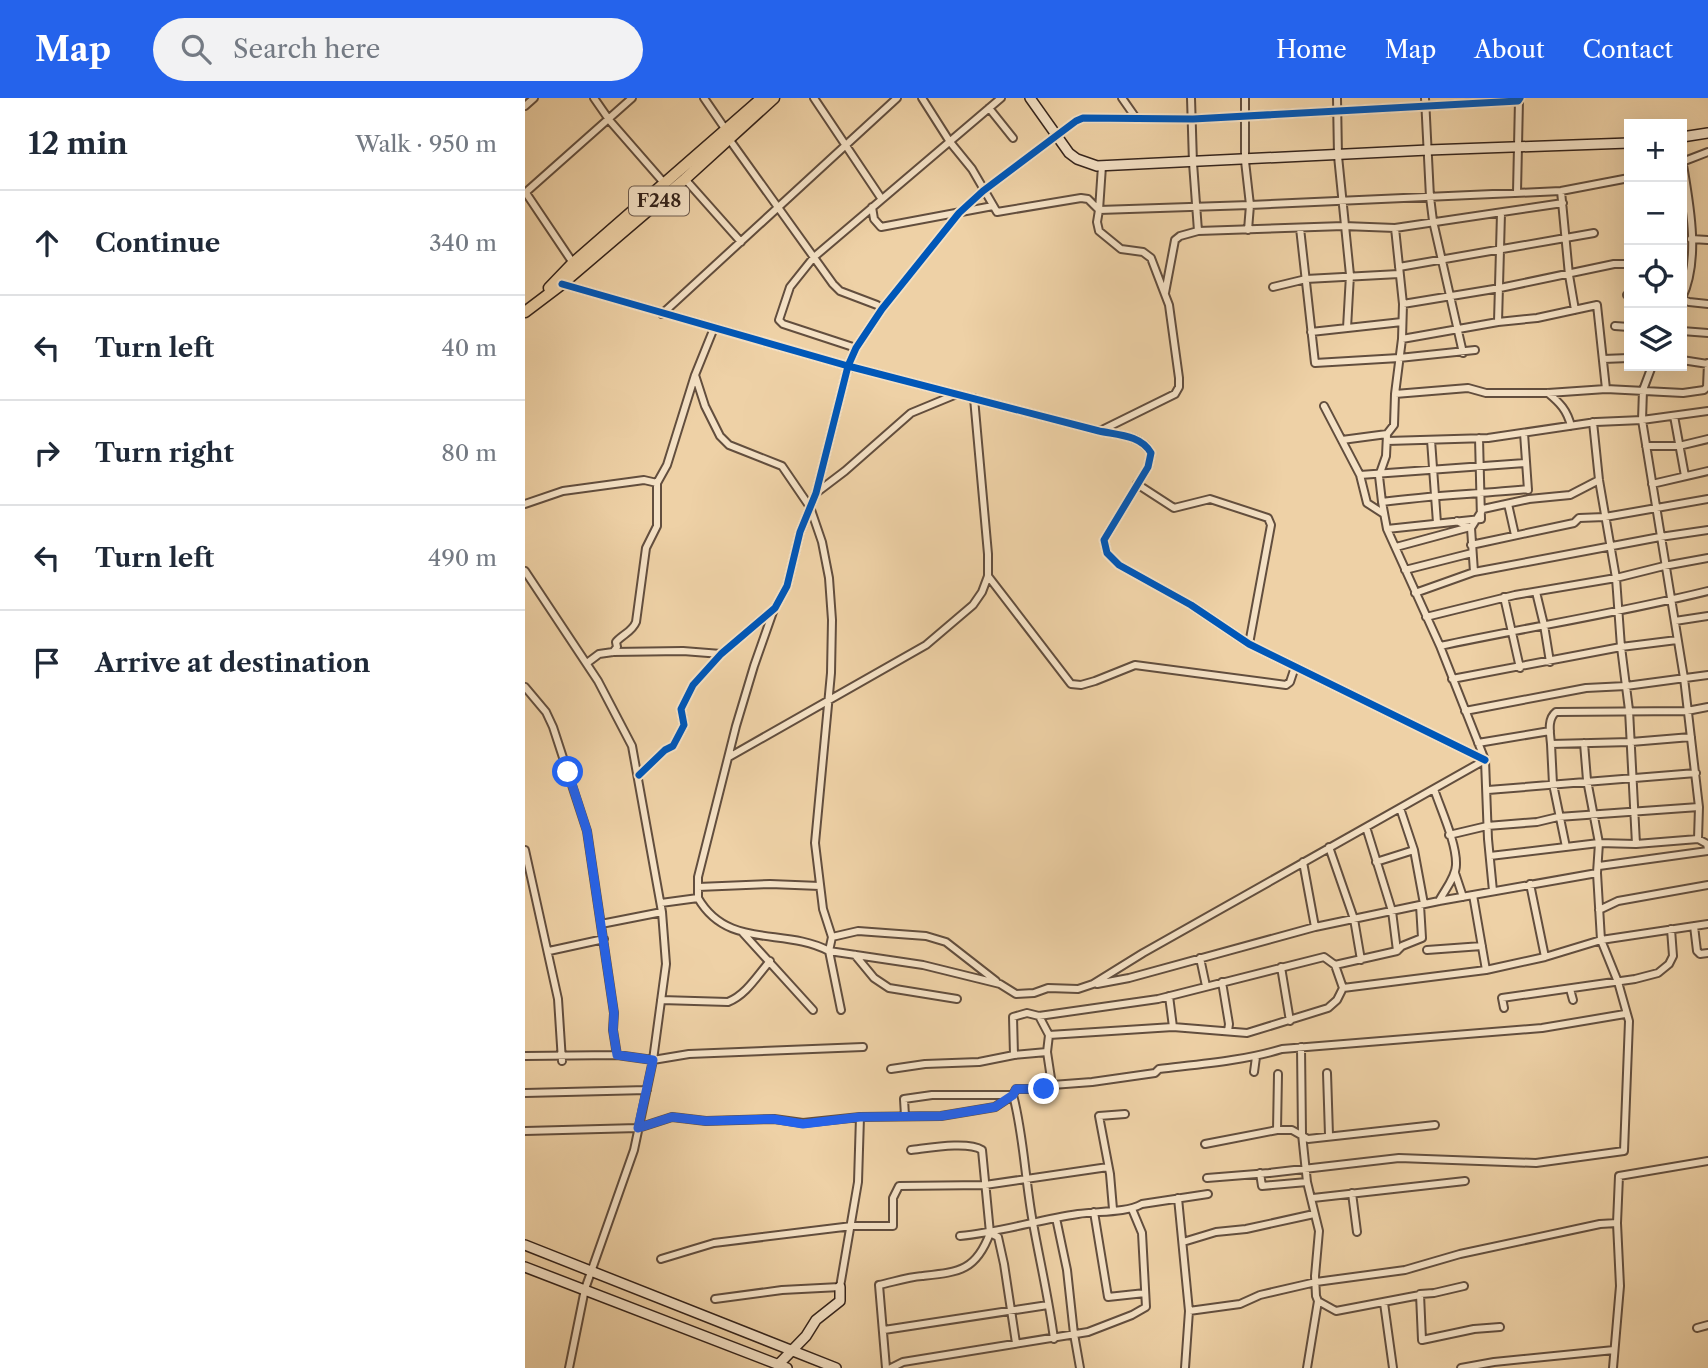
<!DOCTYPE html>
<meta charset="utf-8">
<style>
:root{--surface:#fff;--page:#f2f2f3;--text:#1f2937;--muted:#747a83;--line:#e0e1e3;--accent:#2563eb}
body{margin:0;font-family:"Libre Caslon Text",serif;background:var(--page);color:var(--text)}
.controls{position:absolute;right:21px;top:21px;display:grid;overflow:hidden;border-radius:0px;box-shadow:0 7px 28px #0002}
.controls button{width:63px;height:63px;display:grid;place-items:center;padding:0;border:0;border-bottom:2px solid var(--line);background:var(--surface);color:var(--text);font:35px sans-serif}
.stop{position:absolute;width:21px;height:21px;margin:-16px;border:5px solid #2563eb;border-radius:50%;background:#fff}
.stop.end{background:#2563eb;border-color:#fff;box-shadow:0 2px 7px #0008}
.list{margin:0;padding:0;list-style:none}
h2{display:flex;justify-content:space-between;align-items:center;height:91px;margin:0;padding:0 28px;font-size:30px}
h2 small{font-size:23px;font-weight:400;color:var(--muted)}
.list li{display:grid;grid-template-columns:46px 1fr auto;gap:21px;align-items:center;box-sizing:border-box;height:105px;padding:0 28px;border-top:2px solid var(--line)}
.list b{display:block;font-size:26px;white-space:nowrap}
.list em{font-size:23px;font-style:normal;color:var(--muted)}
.icon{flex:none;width:38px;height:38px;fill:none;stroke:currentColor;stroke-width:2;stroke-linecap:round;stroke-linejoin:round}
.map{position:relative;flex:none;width:1183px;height:1270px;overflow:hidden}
header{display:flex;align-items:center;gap:42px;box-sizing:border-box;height:98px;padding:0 35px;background:var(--accent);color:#fff}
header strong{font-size:33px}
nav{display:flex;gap:38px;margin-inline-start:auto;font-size:24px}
.search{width:490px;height:63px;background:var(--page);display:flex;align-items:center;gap:18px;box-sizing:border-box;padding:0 24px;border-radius:38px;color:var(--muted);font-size:26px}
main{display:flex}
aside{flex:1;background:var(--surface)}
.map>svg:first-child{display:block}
</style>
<header>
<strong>Map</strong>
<div class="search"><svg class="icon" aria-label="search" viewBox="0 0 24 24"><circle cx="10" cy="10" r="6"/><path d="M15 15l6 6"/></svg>Search here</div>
<nav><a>Home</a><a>Map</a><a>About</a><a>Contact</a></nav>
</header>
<main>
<aside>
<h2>12 min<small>Walk · 950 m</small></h2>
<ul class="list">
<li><svg class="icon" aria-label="ahead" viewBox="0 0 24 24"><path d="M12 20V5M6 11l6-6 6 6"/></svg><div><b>Continue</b></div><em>340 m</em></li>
<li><svg class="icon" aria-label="left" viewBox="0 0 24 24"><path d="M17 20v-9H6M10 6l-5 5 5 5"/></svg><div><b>Turn left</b></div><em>40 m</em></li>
<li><svg class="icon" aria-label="right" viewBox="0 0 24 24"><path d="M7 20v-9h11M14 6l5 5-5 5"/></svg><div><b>Turn right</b></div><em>80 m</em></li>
<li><svg class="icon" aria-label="left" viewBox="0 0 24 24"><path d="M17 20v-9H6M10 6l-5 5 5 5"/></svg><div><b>Turn left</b></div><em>490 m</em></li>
<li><svg class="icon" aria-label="arrive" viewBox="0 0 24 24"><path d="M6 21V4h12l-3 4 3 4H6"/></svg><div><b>Arrive at destination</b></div></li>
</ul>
</aside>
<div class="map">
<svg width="1183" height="1270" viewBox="0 0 1183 1270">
<rect width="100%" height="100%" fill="#eed1a6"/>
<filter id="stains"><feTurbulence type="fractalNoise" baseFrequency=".00286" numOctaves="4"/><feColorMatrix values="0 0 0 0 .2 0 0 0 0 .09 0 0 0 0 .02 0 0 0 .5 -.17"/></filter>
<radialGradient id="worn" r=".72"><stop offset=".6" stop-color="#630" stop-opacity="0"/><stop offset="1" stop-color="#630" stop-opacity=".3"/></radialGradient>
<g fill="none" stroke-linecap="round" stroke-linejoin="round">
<defs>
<path id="street" d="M 69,0 L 85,23 L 140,86
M 179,0 L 201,32
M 289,0 L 356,100
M 397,0 L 425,44 L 447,71 L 472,114 L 556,100 L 563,101 L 574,112 L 577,68
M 597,0 L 611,20
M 666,0 L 668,65 L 673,133
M 720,0 L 720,63 L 725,107 L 723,132
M 812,0 L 813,58 L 825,177 L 822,230
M 900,0 L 905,99 L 908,123 L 938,255
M 0,8 L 9,0
M 464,10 L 488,40
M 204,41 L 308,186 L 315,193 L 352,207
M 1157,61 C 1164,103 1176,160 1157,200
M 1157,64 L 1183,54
M 160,81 L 216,144
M 1036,93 L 1044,177 L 1050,212
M 992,94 L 994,2
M 0,95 L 107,0
M 1,95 L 48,165
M 347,109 L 349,121 L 356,129 L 468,108
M 775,130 L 790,265 L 874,260 L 950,252
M 870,130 L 878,206 L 877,241 L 870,296 L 869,327 L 862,336 L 861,358 L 854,378 L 857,404 L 862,431 L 915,548 L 960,662 L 963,741 L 968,793
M 1166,141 L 1183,142
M 874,169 L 1069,135
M 37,186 L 323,268 L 574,333 C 593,337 616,337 626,355 L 623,369 L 579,442 L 582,455 L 594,467 L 666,507 L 724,546 L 960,662
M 748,189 L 781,181 L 874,176
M 640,195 L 650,142 L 655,138 L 673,133 L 819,128 L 870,130 L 1038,105
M 1102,197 L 1104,197
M 1157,201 L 1164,204 L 1183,206
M 878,206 L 975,190 L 1089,166 L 1104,166
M 137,216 L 372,0
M 973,224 L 976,115
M 1090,228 L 1104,229
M 1157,233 L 1183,235
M 786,234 L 877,224
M 877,241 L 973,224 L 1012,220 L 1072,207 L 1081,291
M 331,250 L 258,226 L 254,222 L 265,189 L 289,159 L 476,0
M 1078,261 L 1104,260
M 1157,262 L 1183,266
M 1127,268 L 1118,292 L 1117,322 L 1159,580 L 1174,709 L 1173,741
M 170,277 L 180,308 L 195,338 L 204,347 L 257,368 L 285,409 L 297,444 L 304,480 L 307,522 L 306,575 L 290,745 L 298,811 L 307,839 L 304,853 L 316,912
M 1023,295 C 1035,305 1042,312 1046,328
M 870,296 L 943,290 L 961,295 L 1023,295 L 1081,291 L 1158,295 L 1179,292 L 1182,289 L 1183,265
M 799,308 L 835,377 L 842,405 L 859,416
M 1149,318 L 1160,378
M 1068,324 L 1074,382 L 1091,480 L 1096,549 L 1104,612 L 1111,746
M 575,333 L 650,296 L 654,289 L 654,280 L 644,207 L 626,160 L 618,154 L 596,151 L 574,133 L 572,124 L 574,112 L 725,107 L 1036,93 L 1104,80
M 999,335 L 1003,392
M 817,342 L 862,336
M 906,342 L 912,425
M 862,343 L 963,340 L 1071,324 L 1117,322 L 1183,313
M 1121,348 L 1154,348 L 1183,341
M 835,377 L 1000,365
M 612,386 L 649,410 L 685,401 L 743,420 L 746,427 L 724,546
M 1127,386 L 1183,373
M 291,395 L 320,373 L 386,315 L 432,296
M 857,404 C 906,397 953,396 1003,391
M 0,406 L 38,393 L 119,382 L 132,385 L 142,367 L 170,277 L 189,230
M 983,406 L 990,437
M 932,423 L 946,430 L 958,411 L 1004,401 L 1045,397 L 1074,382
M 862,431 L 956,421 L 954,340
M 946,447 L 1049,425 L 1054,420 L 1080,419 L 1183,401
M 871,449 L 945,429
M 880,472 L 947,455
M 0,473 L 73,583 L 107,648 L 137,814 L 141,866 L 128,962 L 109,1052 L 60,1191 L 44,1270
M 949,474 L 1135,439 L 1183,432
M 463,478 L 546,586 L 556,587 L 570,583 L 610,567 L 761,587 L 765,584 L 770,569
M 1011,494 L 1019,527 L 1025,564
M 890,495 L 949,474 L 946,430
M 979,499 L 995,570
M 901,519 L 990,497 L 1091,480 L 1139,468 L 1183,460
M 1150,523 L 1183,518
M 915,548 C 1004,529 1094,515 1183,493
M 88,554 L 92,549 L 91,544 C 98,536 107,534 111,524 L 121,450 L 132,428 L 132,385
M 62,565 L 74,556 L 88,554 L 158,553 L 196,556
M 927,581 L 1096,549 L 1152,542
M 0,589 L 21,614 L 28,629 L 62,733 L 89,915 L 88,932 L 92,957
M 940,613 L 1061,590 L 1101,588 L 1183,577
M 1166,639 L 1106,644 L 1026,646 C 1025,635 1022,621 1031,614 L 1162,613 L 1183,609
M 953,645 L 1025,633
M 1026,646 L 1028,686 L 1041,749
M 204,659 L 401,547 L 448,507 L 457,494 L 463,478 L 463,456 L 449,300
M 114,677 L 140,652 L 148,648 L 159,627 L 156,611 L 168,587 L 196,556 L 250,510 L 262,488 L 275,434 L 291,395 L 323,268 L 331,250 L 357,211 L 434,115 L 458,93 L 551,23 L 558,20 L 668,21 L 993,3
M 909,691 C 916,712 932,746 931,767 C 931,779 919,793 914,803
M 963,692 L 1171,675
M 875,710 L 889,752 L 899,806
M 841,729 L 867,813 L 872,853
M 924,737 L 962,728 L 1012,724 L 1033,719 L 1174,709
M 804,749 L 829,821 L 836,862
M 0,752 L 33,901 L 37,963
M 965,758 L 1074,745 L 1111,746 L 1173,741 L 1182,746 L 1183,751
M 778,764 L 790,829
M 851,764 L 889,752
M 1074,768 L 1183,753
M 930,775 L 938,799
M 1005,786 L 1020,859
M 173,789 L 245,786 L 295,788
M 948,797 L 961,872
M 173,800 C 203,852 259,829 304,853 L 398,867 L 475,886 L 491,896 L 509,895 L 523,890 L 553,891 L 568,886 L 618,855 L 960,662
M 136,805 L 173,800 L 173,779 L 211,628 L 229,568 L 249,511
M 1074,812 L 1093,803 L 1183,787
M 76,826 L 137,814
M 1169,828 L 1172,853 L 1175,856 L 1183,855
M 218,835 L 288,912
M 307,839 L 333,833 L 401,838 L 421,844 L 471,883
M 902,852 L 957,848
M 24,853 L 79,841
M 330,857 L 349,880 L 364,890 L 432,901
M 675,860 L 681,888
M 810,867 L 872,853 L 877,848 L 897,840 L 895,807
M 756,869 L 765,923
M 697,884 L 704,926 L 703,933
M 572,886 L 604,880 L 790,829 L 914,803 L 1072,775
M 818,890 L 961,872 L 1020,859 L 1076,842 L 1183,826
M 1045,891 L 1048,902
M 644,898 L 648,929
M 136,902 L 203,904 C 221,897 232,878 245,863
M 979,910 L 977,900 L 1110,881 L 1133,875 L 1144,866 L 1148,858 L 1146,831
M 514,918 L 524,937 L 522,954 L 527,987
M 776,949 L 777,1036 L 782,1084 L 794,1133 L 790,1178 L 791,1198 L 793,1203 L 782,1270
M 489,957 L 488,919 L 502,915 L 514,918 L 633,901 L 799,859 L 810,867 L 818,890 L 812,902 L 803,910 L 722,935 L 648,929 L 524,937
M 0,958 L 92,957 L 128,962 L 164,956 L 338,949
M 366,971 L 400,966 L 454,964 L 489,957 L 522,954
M 729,974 L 731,959
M 802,975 L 804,1037
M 0,995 L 122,992
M 380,1018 L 379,1001 L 407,997 L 488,997 C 499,1039 500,1082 508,1125 C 515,1164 524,1202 529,1241
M 752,1032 L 753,976
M 0,1033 L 113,1030 L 147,1019 L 181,1023 L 249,1021 L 278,1025 L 335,1019 L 416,1018 L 470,1009 L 488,997 L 491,991 L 519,991 L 527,987 L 567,984 L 630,975 L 634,971 C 676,966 717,963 757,951 L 1017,930 L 1100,916
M 680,1046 L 752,1032 L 767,1032 L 783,1041 L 910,1027
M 386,1052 C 404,1050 443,1043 457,1052 L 465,1135 L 473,1139 L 479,1166 L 491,1245
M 735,1075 L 737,1088 L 782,1084
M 682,1080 L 744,1075 L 874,1060 L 1011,1065 L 1099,1053 L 1104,923 L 1093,884 L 1076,842 L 1072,775 L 1074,745 L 1062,682 L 1059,645
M 827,1095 L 832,1134
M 653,1100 L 664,1213 L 660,1270
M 788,1100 L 940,1083
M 588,1111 L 585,1076 L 574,1018 L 600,1016
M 569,1114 L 583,1199 L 620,1195
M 531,1120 L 542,1172 L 549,1236 L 555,1270
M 435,1138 C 476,1134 513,1122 553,1116 C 572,1113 601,1115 617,1106 L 683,1096
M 658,1144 L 691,1134 L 721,1131 L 789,1116
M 136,1161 L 189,1145 L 327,1128 L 368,1128 L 368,1100 L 374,1088 L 460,1087 L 583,1069
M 939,1188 L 909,1195 L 895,1196 L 897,1242 L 949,1231 L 975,1229
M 190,1201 L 257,1192 L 315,1189 L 333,1084 L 335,1019
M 793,1203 L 811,1213 L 895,1197
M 859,1205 L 868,1270
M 664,1213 L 715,1206 L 735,1197 L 791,1184 L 880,1172 L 935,1156 L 1075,1126 L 1092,1125
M 1172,1230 L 1183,1227
M 359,1232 L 523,1207
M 361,1270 L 354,1187 C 368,1184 383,1179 397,1178 C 434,1174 451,1173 465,1135
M 366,1270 L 378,1264 L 563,1234 L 607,1217 L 621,1209 L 617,1135 L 607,1111
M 936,1270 L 969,1264 L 1089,1252
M 1088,1270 L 1095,1188 L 1092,1125 L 1094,1078 L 1183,1063"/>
<path id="secondary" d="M 505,0 L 544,55 L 552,61 L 572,68 L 903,52 L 1104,45
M 1157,39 L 1183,35
M 0,1147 L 311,1270
M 0,1169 L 262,1270
M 253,1267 L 281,1238 L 291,1222 L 315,1203 L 315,1189"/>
<path id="primary" d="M 24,190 L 48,165 L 237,0
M 0,214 L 37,186 L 160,81 L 249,0"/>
</defs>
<!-- street casing -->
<use href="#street" stroke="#624e3e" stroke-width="10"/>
<!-- secondary casing -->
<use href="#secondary" stroke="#34231b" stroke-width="12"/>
<!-- primary casing -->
<use href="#primary" stroke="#34231b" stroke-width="13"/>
<!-- street -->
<use href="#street" stroke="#f4e1c5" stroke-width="6"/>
<!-- secondary -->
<use href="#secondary" stroke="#f4e1c5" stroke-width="9"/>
<!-- primary -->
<use href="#primary" stroke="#eed1a6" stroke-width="10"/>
<defs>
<path id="cycleway" d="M 37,186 L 323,268 L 574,333 C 593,337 616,337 626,355 L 623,369 L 579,442 L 582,455 L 594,467 L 666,507 L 724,546 L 960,662
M 114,677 L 140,652 L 148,648 L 159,627 L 156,611 L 168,587 L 196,556 L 250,510 L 262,488 L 275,434 L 291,395 L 323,268 L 331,250 L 357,211 L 434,115 L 458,93 L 551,23 L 558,20 L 668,21 L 993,3 L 995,0"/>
</defs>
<!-- cycleway casing -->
<use href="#cycleway" stroke="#f4e1c5" stroke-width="11"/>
<!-- cycleway -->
<use href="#cycleway" stroke="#0057b8" stroke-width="7"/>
</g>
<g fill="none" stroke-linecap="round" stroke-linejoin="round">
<!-- route -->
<path stroke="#2563eb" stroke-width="9" d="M 43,674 L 62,733 L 89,915 L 88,932 L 92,957 L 128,962 L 113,1030 L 147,1019 L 181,1023 L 248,1021 L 278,1026 L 335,1019 L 416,1018 L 470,1009 L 488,997 L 491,991 L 519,991"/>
</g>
<g text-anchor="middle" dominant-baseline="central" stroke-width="5" stroke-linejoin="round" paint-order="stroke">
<!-- shield labels -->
<rect fill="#f4e1c5" stroke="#6e5c4e" stroke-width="2" x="104" y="88.5" width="60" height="29" rx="5"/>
<g font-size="18" font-weight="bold" fill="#34231b">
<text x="134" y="103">F248</text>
</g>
</g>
<rect width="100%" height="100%" filter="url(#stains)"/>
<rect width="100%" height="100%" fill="url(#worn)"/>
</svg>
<div class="controls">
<button>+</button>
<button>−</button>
<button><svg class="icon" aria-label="locate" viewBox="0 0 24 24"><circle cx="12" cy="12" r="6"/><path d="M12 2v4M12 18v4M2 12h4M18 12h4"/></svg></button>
<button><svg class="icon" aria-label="layers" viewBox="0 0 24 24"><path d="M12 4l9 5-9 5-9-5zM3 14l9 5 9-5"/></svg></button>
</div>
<div class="stop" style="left:43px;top:674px"></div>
<div class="stop end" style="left:519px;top:991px"></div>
</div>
</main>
